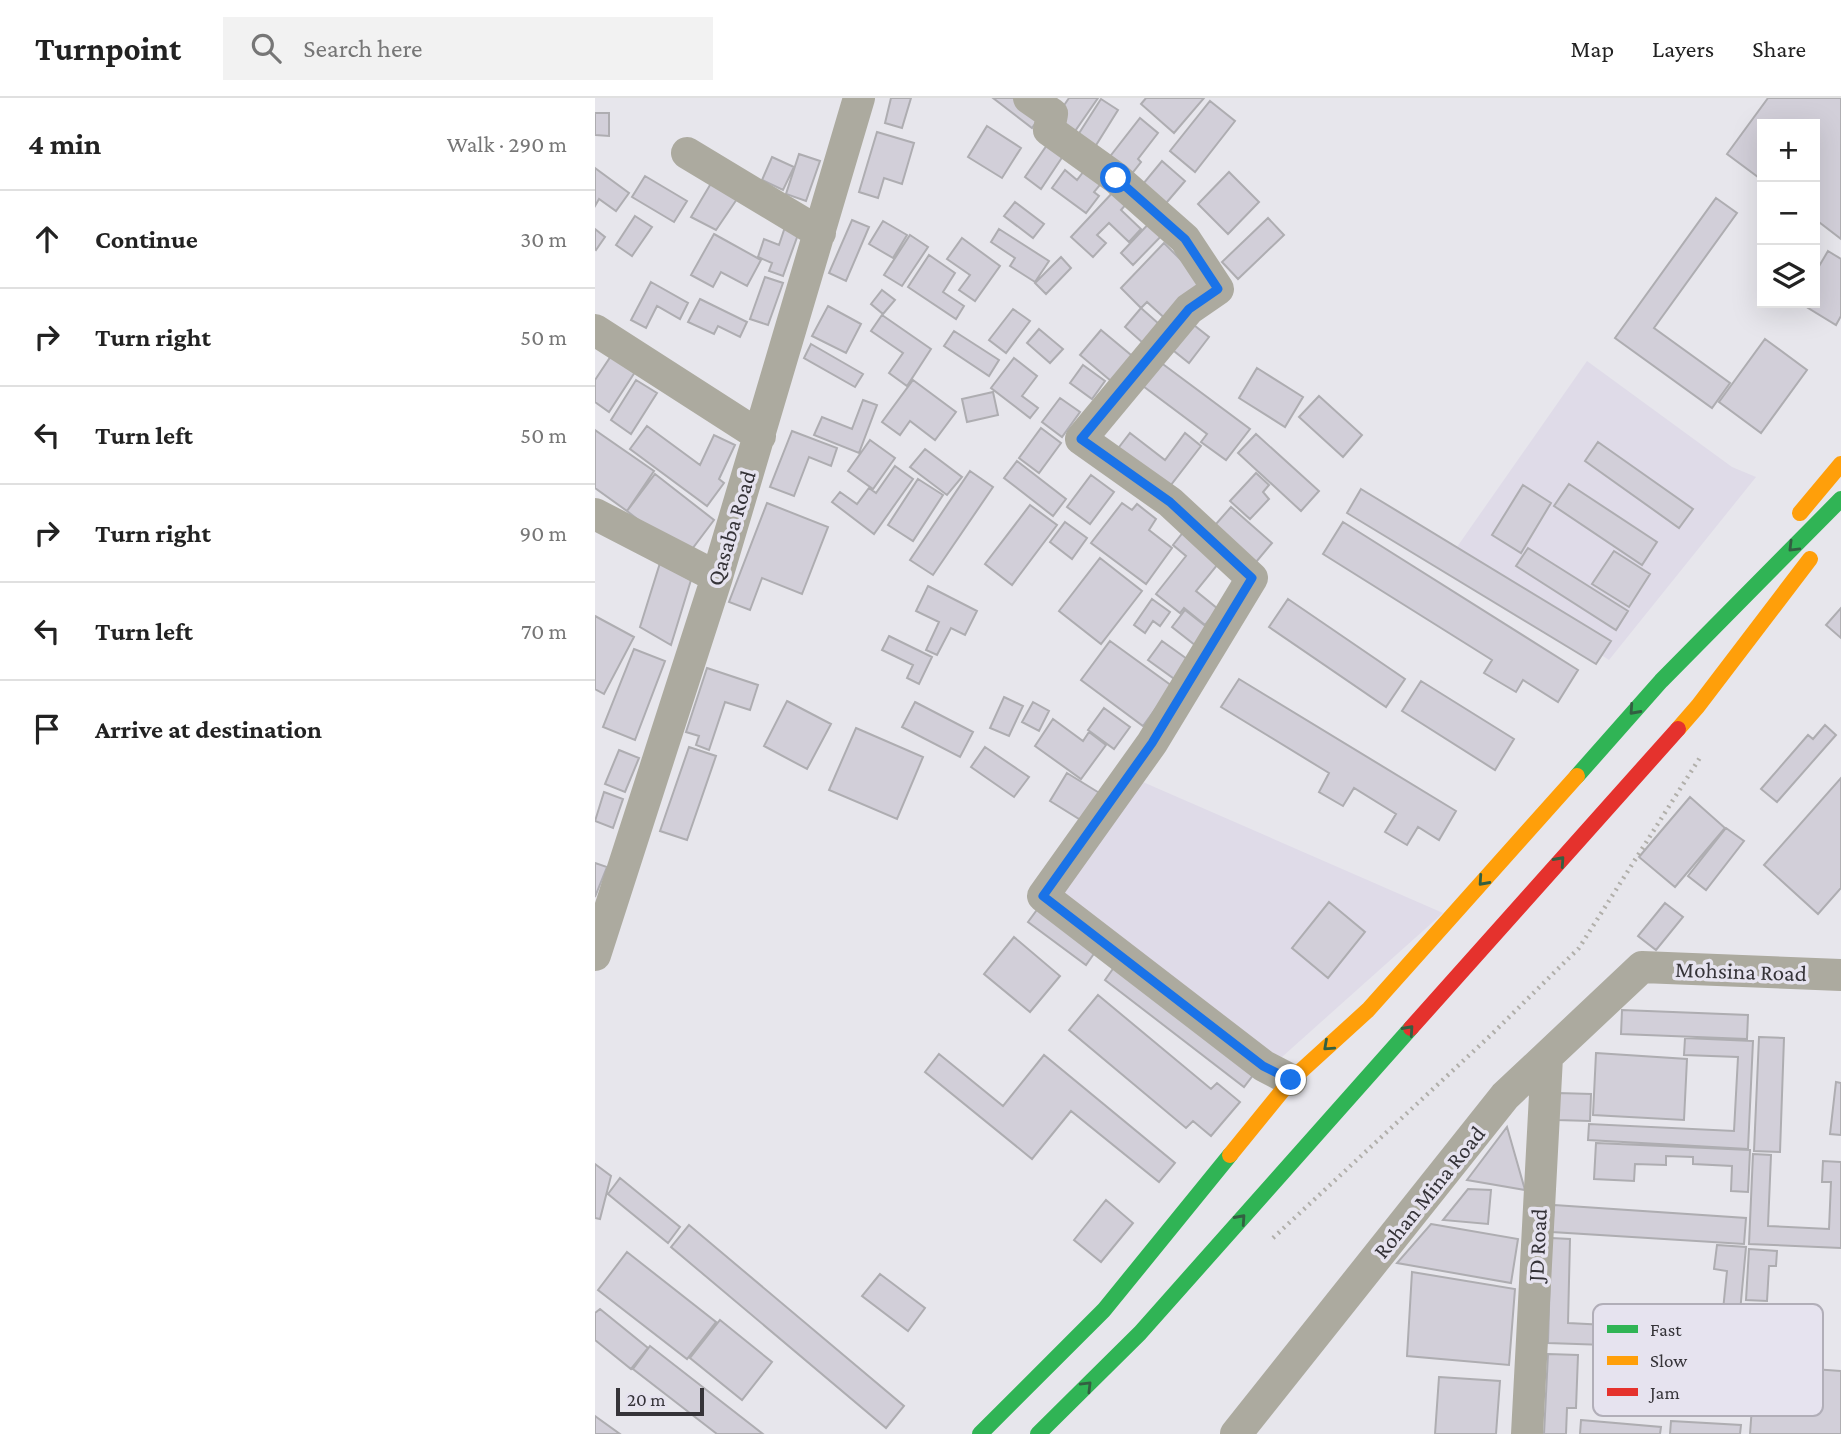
<!DOCTYPE html>
<meta charset="utf-8">
<style>
:root{--surface:#fff;--page:#f2f2f2;--text:#222;--muted:#767676;--line:#e0e0e0}
body{margin:0;font-family:"Crimson Pro",serif;background:var(--page);color:var(--text)}
.controls{position:absolute;right:21px;top:21px;display:grid;overflow:hidden;border-radius:0px;box-shadow:0 7px 28px #0002}
.controls button{width:63px;height:63px;display:grid;place-items:center;padding:0;border:0;border-bottom:2px solid var(--line);background:var(--surface);color:var(--text);font:35px sans-serif}
.scale{position:absolute;left:21px;bottom:18px;width:88px;box-sizing:border-box;padding-left:7px;border:4px solid #353338;border-top:0;font-size:19px;line-height:24px;white-space:nowrap;color:#353338;-webkit-text-stroke:5px #e6e3ef;paint-order:stroke}
.stop{position:absolute;width:21px;height:21px;margin:-16px;border:5px solid #1a73e8;border-radius:50%;background:#fff}
.stop.end{background:#1a73e8;border-color:#fff;box-shadow:0 2px 7px #0008}
.list{margin:0;padding:0;list-style:none}
h2{display:flex;justify-content:space-between;align-items:center;height:91px;margin:0;padding:0 28px;font-size:30px}
h2 small{font-size:23px;font-weight:400;color:var(--muted)}
.list li{display:grid;grid-template-columns:46px 1fr auto;gap:21px;align-items:center;box-sizing:border-box;height:98px;padding:0 28px;border-top:2px solid var(--line)}
.list b{display:block;font-size:26px;white-space:nowrap}
.list em{font-size:23px;font-style:normal;color:var(--muted)}
.icon{flex:none;width:38px;height:38px;fill:none;stroke:currentColor;stroke-width:2;stroke-linecap:round;stroke-linejoin:round}
.map{position:relative;flex:none;width:1246px;height:1336px;overflow:hidden}
header{display:flex;align-items:center;gap:42px;box-sizing:border-box;height:98px;padding:0 35px;background:var(--surface);border-bottom:2px solid var(--line)}
header strong{font-size:33px}
nav{display:flex;gap:38px;margin-inline-start:auto;font-size:24px}
.search{width:490px;height:63px;background:var(--page);display:flex;align-items:center;gap:18px;box-sizing:border-box;padding:0 24px;border-radius:0px;color:var(--muted);font-size:26px}
main{display:flex}
aside{flex:1;background:var(--surface)}
.map>svg:first-child{display:block}
</style>
<header>
<strong>Turnpoint</strong>
<div class="search"><svg class="icon" aria-label="search" viewBox="0 0 24 24"><circle cx="10" cy="10" r="6"/><path d="M15 15l6 6"/></svg>Search here</div>
<nav><a>Map</a><a>Layers</a><a>Share</a></nav>
</header>
<main>
<aside>
<h2>4 min<small>Walk · 290 m</small></h2>
<ul class="list">
<li><svg class="icon" aria-label="ahead" viewBox="0 0 24 24"><path d="M12 20V5M6 11l6-6 6 6"/></svg><div><b>Continue</b></div><em>30 m</em></li>
<li><svg class="icon" aria-label="right" viewBox="0 0 24 24"><path d="M7 20v-9h11M14 6l5 5-5 5"/></svg><div><b>Turn right</b></div><em>50 m</em></li>
<li><svg class="icon" aria-label="left" viewBox="0 0 24 24"><path d="M17 20v-9H6M10 6l-5 5 5 5"/></svg><div><b>Turn left</b></div><em>50 m</em></li>
<li><svg class="icon" aria-label="right" viewBox="0 0 24 24"><path d="M7 20v-9h11M14 6l5 5-5 5"/></svg><div><b>Turn right</b></div><em>90 m</em></li>
<li><svg class="icon" aria-label="left" viewBox="0 0 24 24"><path d="M17 20v-9H6M10 6l-5 5 5 5"/></svg><div><b>Turn left</b></div><em>70 m</em></li>
<li><svg class="icon" aria-label="arrive" viewBox="0 0 24 24"><path d="M6 21V4h12l-3 4 3 4H6"/></svg><div><b>Arrive at destination</b></div></li>
</ul>
</aside>
<div class="map">
<svg width="1246" height="1336" viewBox="0 0 1246 1336">
<rect width="100%" height="100%" fill="#e7e6ec"/>
<!-- built -->
<path fill="#dfdbe8" d="M 992,263 L 1137,369 L 1161,379 L 1014,562 L 855,459 Z
M 541,681 L 848,815 L 678,967 L 453,813 Z"/>
<!-- building -->
<path fill="#d2cfd9" stroke="#aeadb1" stroke-width="2" d="M 296,0 L 316,0 L 307,30 L 290,25 Z
M 398,0 L 429,0 L 449,13 L 437,30 Z
M 474,0 L 503,0 L 478,36 L 459,22 Z
M 551,0 L 609,0 L 579,35 L 546,6 Z
M 1173,0 L 1246,0 L 1246,141 L 1220,121 L 1220,26 L 1167,26 L 1167,82 L 1132,56 Z
M 506,1 L 523,12 L 498,52 L 481,40 Z
M 615,3 L 640,23 L 600,74 L 575,53 Z
M 0,15 L 14,15 L 14,38 L 0,37 Z
M 545,20 L 563,35 L 543,61 L 546,64 L 535,78 L 513,61 Z
M 392,28 L 426,50 L 407,80 L 373,59 Z
M 282,34 L 319,45 L 307,86 L 289,80 L 283,100 L 264,94 Z
M 452,47 L 468,58 L 446,91 L 430,79 Z
M 204,56 L 225,63 L 211,103 L 191,96 Z
M 177,59 L 199,69 L 188,92 L 167,82 Z
M 567,63 L 590,83 L 566,111 L 543,92 Z
M 492,69 L 509,82 L 499,94 L 504,98 L 491,115 L 457,90 L 470,72 L 482,82 Z
M 0,70 L 34,95 L 21,113 L 4,101 L 0,108 Z
M 634,74 L 664,104 L 633,136 L 603,106 Z
M 50,78 L 92,103 L 79,124 L 37,99 Z
M 118,82 L 142,101 L 121,132 L 96,119 Z
M 520,92 L 533,104 L 526,112 L 546,131 L 534,144 L 514,125 L 502,137 L 511,145 L 498,159 L 476,139 Z
M 1121,100 L 1142,115 L 1059,230 L 1135,285 L 1117,310 L 1020,240 Z
M 420,104 L 449,126 L 438,140 L 409,118 Z
M 40,118 L 57,129 L 37,158 L 21,147 Z
M 561,118 L 574,130 L 538,167 L 526,155 Z
M 673,120 L 689,137 L 643,181 L 627,164 Z
M 257,122 L 274,129 L 251,183 L 234,175 Z
M 288,123 L 312,137 L 298,160 L 274,146 Z
M 191,126 L 205,131 L 188,178 L 174,173 L 177,165 L 163,159 L 169,141 L 184,147 Z
M 0,131 L 10,139 L 1,152 L 0,151 Z
M 404,131 L 454,163 L 440,184 L 415,168 L 420,160 L 396,144 Z
M 119,136 L 166,162 L 152,188 L 126,174 L 118,189 L 96,177 Z
M 315,137 L 333,149 L 307,188 L 289,177 Z
M 367,140 L 405,168 L 380,203 L 364,192 L 375,177 L 352,161 Z
M 569,145 L 611,187 L 575,225 L 552,204 L 546,210 L 526,190 Z
M 1233,153 L 1246,161 L 1246,218 L 1241,227 L 1205,205 L 1220,205 L 1220,175 Z
M 334,157 L 360,175 L 348,194 L 369,208 L 361,221 L 313,189 Z
M 466,159 L 476,170 L 451,196 L 440,185 Z
M 170,179 L 188,185 L 173,227 L 155,221 Z
M 56,184 L 93,205 L 85,221 L 62,208 L 51,230 L 36,222 Z
M 287,192 L 300,202 L 288,216 L 276,206 Z
M 105,201 L 152,224 L 145,239 L 123,228 L 119,236 L 93,224 Z
M 233,208 L 266,226 L 251,255 L 217,238 Z
M 546,210 L 573,234 L 557,253 L 530,229 Z
M 418,211 L 435,223 L 411,255 L 394,242 Z
M 287,217 L 336,251 L 312,288 L 294,275 L 308,255 L 276,233 Z
M 590,220 L 614,239 L 594,265 L 569,245 Z
M 444,231 L 468,251 L 455,265 L 432,245 Z
M 506,232 L 542,262 L 522,288 L 485,257 Z
M 359,233 L 404,262 L 394,278 L 349,248 Z
M 1170,241 L 1212,272 L 1166,335 L 1124,304 Z
M 216,246 L 268,276 L 260,289 L 209,260 Z
M 16,258 L 40,274 L 14,314 L 0,304 L 0,282 Z
M 419,260 L 442,278 L 427,298 L 443,310 L 435,320 L 396,290 Z
M 561,261 L 655,331 L 631,362 L 606,344 L 612,336 L 544,285 Z
M 488,267 L 510,283 L 497,301 L 475,285 Z
M 662,270 L 708,299 L 690,329 L 644,300 Z
M 41,282 L 62,295 L 36,336 L 16,322 Z
M 318,282 L 361,314 L 340,342 L 315,323 L 305,337 L 287,324 Z
M 398,294 L 403,317 L 372,324 L 367,301 Z
M 724,298 L 767,337 L 748,359 L 704,319 Z
M 465,300 L 485,314 L 467,339 L 447,324 Z
M 268,302 L 282,307 L 264,355 L 219,337 L 227,319 L 257,331 Z
M 52,328 L 105,367 L 119,337 L 140,347 L 124,381 L 129,385 L 112,408 L 35,351 Z
M 446,330 L 466,345 L 444,375 L 424,360 Z
M 0,332 L 59,373 L 32,413 L 0,390 Z
M 197,333 L 242,350 L 236,368 L 214,359 L 199,398 L 175,389 Z
M 535,335 L 570,362 L 590,335 L 606,348 L 572,392 L 521,353 Z
M 661,336 L 724,393 L 706,413 L 643,355 Z
M 275,342 L 300,360 L 278,391 L 253,373 Z
M 1003,344 L 1098,411 L 1084,430 L 990,363 Z
M 330,351 L 367,379 L 352,397 L 315,369 Z
M 422,363 L 471,401 L 458,418 L 409,380 Z
M 300,368 L 318,381 L 279,436 L 237,404 L 245,394 L 262,406 L 274,390 L 281,395 Z
M 375,373 L 398,389 L 338,477 L 315,462 Z
M 661,375 L 674,387 L 668,394 L 674,401 L 655,421 L 635,403 Z
M 60,376 L 119,422 L 91,459 L 32,413 Z
M 496,377 L 519,394 L 495,426 L 472,409 Z
M 323,381 L 348,397 L 318,443 L 293,427 Z
M 974,386 L 1062,444 L 1047,467 L 959,408 Z
M 928,387 L 956,405 L 926,455 L 897,437 Z
M 766,391 L 1016,543 L 1001,566 L 752,415 Z
M 172,405 L 233,429 L 207,496 L 167,480 L 155,512 L 134,504 Z
M 527,405 L 537,412 L 542,406 L 561,421 L 554,432 L 577,450 L 551,486 L 496,445 Z
M 435,407 L 462,427 L 417,487 L 390,466 Z
M 636,409 L 677,445 L 656,470 L 614,434 Z
M 470,424 L 492,440 L 477,461 L 455,444 Z
M 748,424 L 983,572 L 963,604 L 928,582 L 921,594 L 889,575 L 897,562 L 728,456 Z
M 594,427 L 623,466 L 601,493 L 623,511 L 610,527 L 589,510 L 585,515 L 561,496 L 591,458 L 578,447 Z
M 933,450 L 1033,513 L 1021,532 L 921,468 Z
M 1019,453 L 1055,476 L 1034,509 L 997,486 Z
M 505,460 L 547,493 L 506,546 L 464,513 Z
M 65,465 L 96,482 L 76,547 L 45,529 Z
M 333,488 L 382,513 L 370,537 L 356,530 L 342,557 L 331,552 L 344,524 L 321,513 Z
M 557,501 L 575,514 L 565,528 L 558,523 L 550,535 L 539,527 Z
M 693,501 L 810,581 L 791,609 L 674,529 Z
M 1246,510 L 1246,540 L 1231,527 Z
M 590,512 L 618,534 L 605,551 L 577,529 Z
M 0,518 L 39,539 L 9,596 L 0,591 Z
M 294,538 L 337,559 L 324,586 L 312,580 L 318,567 L 287,552 Z
M 515,543 L 577,588 L 548,628 L 486,582 Z
M 567,543 L 599,566 L 585,585 L 553,562 Z
M 39,551 L 70,563 L 40,642 L 8,629 Z
M 112,570 L 163,587 L 155,612 L 130,604 L 114,652 L 101,647 L 104,638 L 91,634 Z
M 644,581 L 861,713 L 844,742 L 823,729 L 812,747 L 790,734 L 801,716 L 759,690 L 748,708 L 724,694 L 734,675 L 626,609 Z
M 826,583 L 919,641 L 900,672 L 807,613 Z
M 409,599 L 428,608 L 414,638 L 395,630 Z
M 192,603 L 236,626 L 212,671 L 169,648 Z
M 320,604 L 378,634 L 365,659 L 307,629 Z
M 438,604 L 454,613 L 444,633 L 427,624 Z
M 509,610 L 535,629 L 519,651 L 493,632 Z
M 458,621 L 488,643 L 494,634 L 511,647 L 486,681 L 440,648 Z
M 1230,627 L 1241,637 L 1182,704 L 1166,691 L 1213,637 L 1218,641 Z
M 261,630 L 328,659 L 302,721 L 234,692 Z
M 94,649 L 121,658 L 92,742 L 65,733 Z
M 390,649 L 434,679 L 419,699 L 376,669 Z
M 24,652 L 44,660 L 30,694 L 10,686 Z
M 472,675 L 506,696 L 489,724 L 455,703 Z
M 1246,680 L 1246,790 L 1223,816 L 1169,767 Z
M 9,694 L 28,701 L 18,730 L 0,723 Z
M 1095,699 L 1130,730 L 1080,789 L 1044,759 Z
M 1131,730 L 1149,743 L 1111,792 L 1093,778 Z
M 0,765 L 12,769 L 0,799 Z
M 734,804 L 770,834 L 733,880 L 697,850 Z
M 447,805 L 505,847 L 491,867 L 433,824 Z
M 1070,805 L 1088,819 L 1061,852 L 1043,838 Z
M 419,839 L 465,878 L 435,914 L 389,876 Z
M 525,861 L 665,968 L 649,989 L 510,882 Z
M 503,897 L 616,991 L 622,985 L 645,1004 L 616,1038 L 598,1023 L 591,1030 L 474,932 Z
M 1027,912 L 1153,917 L 1152,941 L 1026,936 Z
M 1164,939 L 1189,940 L 1185,1054 L 1159,1053 Z
M 1090,940 L 1158,943 L 1153,1051 L 993,1042 L 994,1026 L 1139,1033 L 1143,959 L 1089,957 Z
M 1001,955 L 1092,961 L 1089,1022 L 998,1017 Z
M 344,956 L 408,1008 L 449,957 L 580,1065 L 564,1084 L 476,1013 L 437,1061 L 330,974 Z
M 1241,984 L 1246,985 L 1246,1037 L 1235,1036 Z
M 963,995 L 996,996 L 995,1023 L 962,1022 Z
M 912,1029 L 930,1092 L 872,1082 Z
M 1001,1045 L 1155,1052 L 1153,1094 L 1136,1093 L 1137,1068 L 1098,1066 L 1098,1059 L 1071,1058 L 1071,1067 L 1040,1066 L 1039,1083 L 999,1081 Z
M 1158,1056 L 1176,1057 L 1173,1128 L 1234,1131 L 1236,1084 L 1227,1084 L 1228,1063 L 1246,1064 L 1246,1150 L 1154,1146 Z
M 0,1066 L 16,1078 L 5,1121 L 0,1120 Z
M 25,1080 L 85,1129 L 73,1145 L 13,1096 Z
M 873,1091 L 896,1092 L 893,1126 L 848,1122 Z
M 511,1102 L 538,1125 L 506,1164 L 479,1142 Z
M 959,1107 L 1151,1120 L 1149,1146 L 957,1134 Z
M 836,1126 L 923,1141 L 916,1185 L 802,1165 Z
M 94,1127 L 309,1308 L 291,1330 L 76,1149 Z
M 956,1140 L 975,1141 L 973,1225 L 1011,1227 L 1010,1247 L 953,1245 Z
M 1122,1147 L 1151,1149 L 1145,1214 L 1128,1212 L 1132,1173 L 1119,1171 Z
M 1154,1151 L 1182,1153 L 1181,1168 L 1174,1168 L 1172,1203 L 1151,1202 Z
M 32,1154 L 121,1224 L 92,1261 L 3,1192 Z
M 817,1174 L 920,1191 L 914,1267 L 812,1258 Z
M 285,1176 L 330,1210 L 313,1233 L 267,1198 Z
M 5,1211 L 53,1250 L 36,1271 L 0,1242 L 0,1215 Z
M 125,1222 L 177,1264 L 147,1302 L 95,1260 Z
M 55,1248 L 168,1336 L 122,1336 L 38,1271 Z
M 953,1256 L 983,1257 L 981,1310 L 972,1310 L 971,1336 L 949,1336 Z
M 1160,1267 L 1246,1273 L 1246,1336 L 1155,1336 Z
M 844,1279 L 905,1283 L 901,1336 L 840,1336 Z
M 0,1318 L 25,1336 L 0,1336 Z
M 986,1322 L 1066,1329 L 1065,1336 L 985,1336 Z
M 1076,1323 L 1146,1327 L 1145,1336 L 1075,1336 Z"/>
<g fill="none" stroke-linecap="round" stroke-linejoin="round">
<!-- path -->
<path stroke="#b1afaa" stroke-width="4.5" stroke-dasharray="2 5" stroke-linecap="butt" d="M 678,1140 L 897,936 L 984,850 L 1106,658"/>
<!-- street -->
<path stroke="#acaa9f" stroke-width="32" d="M 434,0 L 457,16 L 454,32 L 521,80 L 590,141 L 623,191 L 594,211 L 486,341 L 575,404 L 657,480 L 557,645 L 448,798 L 669,968 L 696,982
M 92,55 L 225,135
M 0,232 L 165,338
M 0,416 L 122,479
M 0,857 L 122,479 L 264,0
M 641,1336 L 910,998 L 1047,869 L 1246,877
M 932,1336 L 952,959"/>
<!-- fast -->
<path stroke="#30b455" stroke-width="16" d="M 982,678 L 1066,583 L 1246,401
M 385,1336 L 509,1212 L 635,1057
M 443,1336 L 545,1235 L 816,930"/>
<!-- slow -->
<path stroke="#ff9f0a" stroke-width="16" d="M 1205,415 L 1246,366
M 1083,631 L 1103,608 L 1215,461
M 635,1057 L 696,982 L 773,912 L 982,678"/>
<!-- jam -->
<path stroke="#e5322d" stroke-width="16" d="M 816,930 L 1083,631"/>
</g>
<!-- one-way arrows -->
<defs><path id="oneway-chevron" d="M-2-3.5L2.5 0L-2 3.5" fill="none" stroke-width="1.6" stroke-linecap="round" stroke-linejoin="round" transform="scale(1.75)"/></defs>
<g stroke="#336042">
<use href="#oneway-chevron" transform="translate(1198 449) rotate(135)"/>
<use href="#oneway-chevron" transform="translate(1039 612) rotate(132)"/>
<use href="#oneway-chevron" transform="translate(965 763) rotate(-48)"/>
<use href="#oneway-chevron" transform="translate(888 783) rotate(132)"/>
<use href="#oneway-chevron" transform="translate(814 932) rotate(-48)"/>
<use href="#oneway-chevron" transform="translate(733 948) rotate(138)"/>
<use href="#oneway-chevron" transform="translate(646 1121) rotate(-48)"/>
<use href="#oneway-chevron" transform="translate(492 1288) rotate(-45)"/>
</g>
<g fill="none" stroke-linecap="round" stroke-linejoin="round">
<!-- route -->
<path stroke="#1a73e8" stroke-width="9" d="M 521,80 L 590,141 L 623,191 L 594,211 L 486,341 L 575,404 L 657,480 L 557,645 L 448,798 L 668,968 L 696,982"/>
</g>
<g text-anchor="middle" dominant-baseline="central" stroke-width="7" stroke-linejoin="round" paint-order="stroke">
<!-- street labels -->
<g font-size="23" fill="#353338" stroke="#e6e3ef">
<text transform="translate(136 430) rotate(-73)">Qasaba Road</text>
<text transform="translate(1146 873) rotate(2)">Mohsina Road</text>
<text transform="translate(834 1094) rotate(-51)">Rohan Mina Road</text>
<text transform="translate(942 1147) rotate(-87)">JD Road</text>
</g>
</g>
<!-- legend -->
<rect x="998" y="1206" width="230" height="112" rx="10" fill="#e6e3ef" stroke="#b1aeb8" stroke-width="2"/>
<rect x="1012" y="1227" width="31" height="8" fill="#30b455"/>
<rect x="1012" y="1258" width="31" height="9" fill="#ff9f0a"/>
<rect x="1012" y="1290" width="31" height="8" fill="#e5322d"/>
<g font-size="19" fill="#353338">
<text x="1055" y="1238">Fast</text>
<text x="1055" y="1269">Slow</text>
<text x="1055" y="1301">Jam</text>
</g>
</svg>
<div class="controls">
<button>+</button>
<button>−</button>
<button><svg class="icon" aria-label="layers" viewBox="0 0 24 24"><path d="M12 4l9 5-9 5-9-5zM3 14l9 5 9-5"/></svg></button>
</div>
<div class="scale">20 m</div>
<div class="stop" style="left:521px;top:80px"></div>
<div class="stop end" style="left:696px;top:982px"></div>
</div>
</main>
